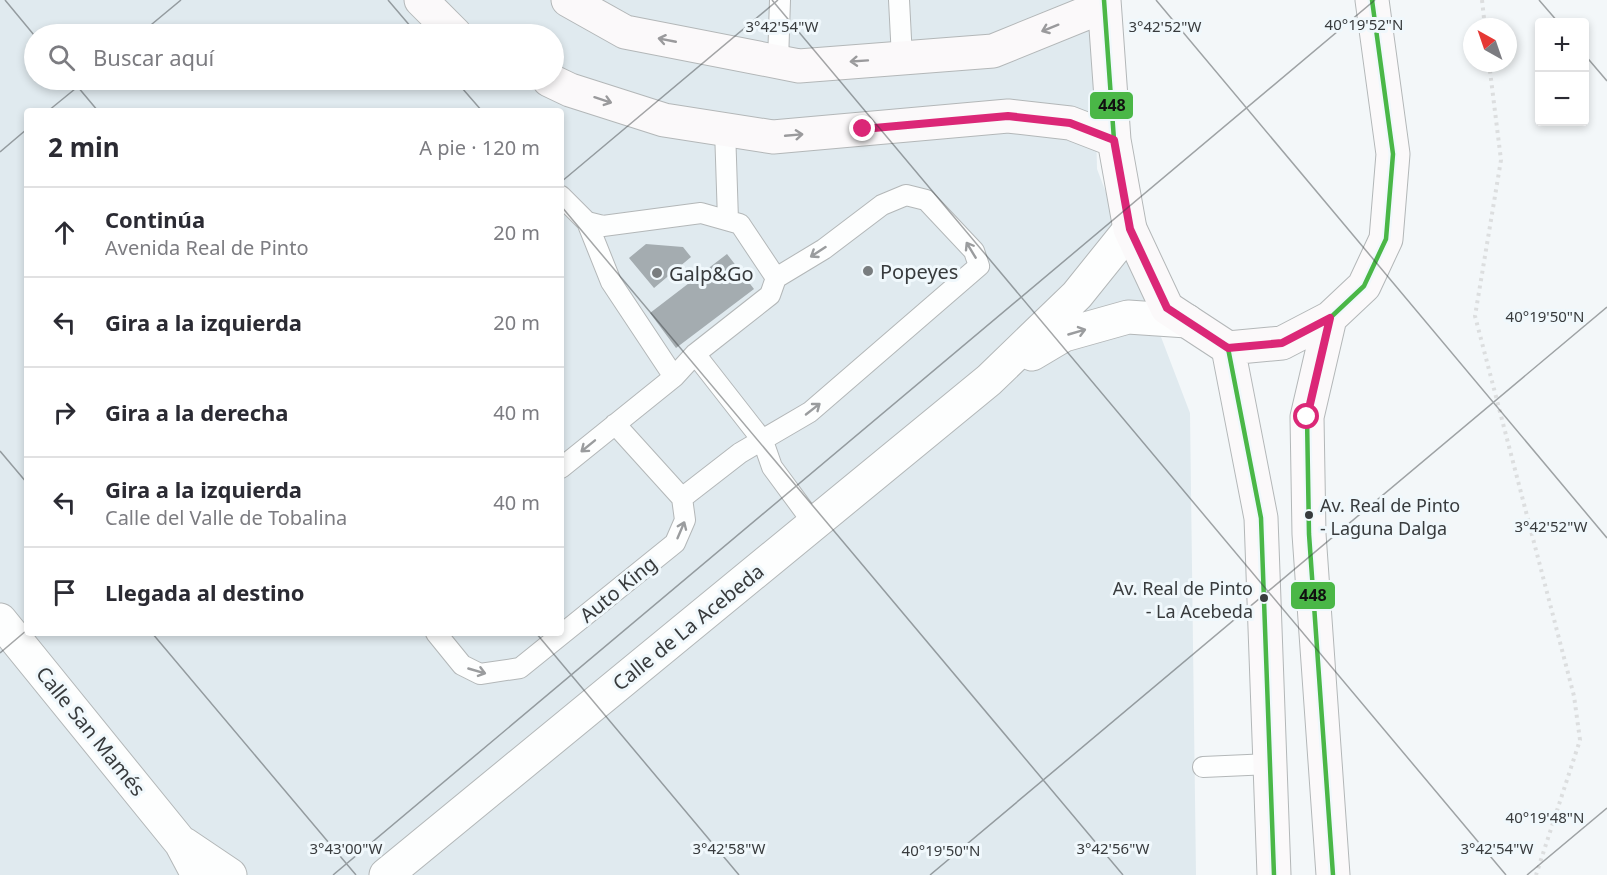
<!DOCTYPE html>
<html lang="es">
<meta charset="utf-8">
<style>
:root{--surface:#fff;--page:#f2f2f3;--text:#2b2b33;--muted:#7c7c81;--line:#e1e1e2}
body{margin:0;font-family:"Noto Sans",sans-serif;background:var(--page);color:var(--text)}
.controls{position:absolute;right:18px;top:18px;display:grid;overflow:hidden;border-radius:6px;box-shadow:0 3px 9px #0003}
.controls button{width:54px;height:54px;display:grid;place-items:center;padding:0;border:0;border-bottom:2px solid var(--line);background:var(--surface);color:var(--text);font:30px sans-serif}
.compass{position:absolute;left:1463px;top:18px;width:54px;height:54px;border-radius:50%;background:var(--surface);box-shadow:0 3px 9px #0003;rotate:320deg}
.stop{position:absolute;width:18px;height:18px;margin:-14px;border:4px solid #db2777;border-radius:50%;background:#fff}
.stop.end{background:#db2777;border-color:#fff;box-shadow:0 2px 6px #0008}
.list{margin:0;padding:0;list-style:none}
h2{display:flex;justify-content:space-between;align-items:center;height:78px;margin:0;padding:0 24px;font-size:26px}
h2 small{font-size:20px;font-weight:400;color:var(--muted)}
.list li{display:grid;grid-template-columns:39px 1fr auto;gap:18px;align-items:center;box-sizing:border-box;height:90px;padding:0 24px;border-top:2px solid var(--line)}
.list b{display:block;font-size:22px;white-space:nowrap}
.list p{margin:0;font-size:20px;white-space:nowrap;color:var(--muted)}
.list em{font-size:20px;font-style:normal;color:var(--muted)}
.icon{flex:none;width:33px;height:33px;fill:none;stroke:currentColor;stroke-width:2;stroke-linecap:round;stroke-linejoin:round}
.map{position:relative;flex:none;width:1607px;height:875px;overflow:hidden}
.search{position:absolute;background:var(--surface);box-shadow:0 3px 9px #0003;left:24px;top:24px;width:540px;height:66px;display:flex;align-items:center;gap:15px;box-sizing:border-box;padding:0 21px;border-radius:33px;color:var(--muted);font-size:22px}
.panel{position:absolute;background:var(--surface);box-shadow:0 3px 9px #0003;left:24px;top:108px;width:540px;height:528px;border-radius:6px}
.map>svg:first-child{display:block}
</style>
<div class="map">
<svg width="1607" height="875" viewBox="0 0 1607 875">
<rect width="100%" height="100%" fill="#f3f7f9"/>
<!-- built -->
<path fill="#e0eaef" fill-rule="evenodd" d="M 0,0 L 1093,0 L 1097,169 L 1190,413 L 1196,875 L 0,875 ZM 34,34 L 554,34 L 554,80 L 34,80 ZM 27,111 L 561,111 L 561,633 L 27,633 Z"/>
<!-- building -->
<path fill="#a4acb0" d="M 646,244 L 683,247 L 691,257 L 654,288 L 629,258 Z
M 727,254 L 754,289 L 676,348 L 650,313 Z"/>
<g fill="none" stroke-linecap="round" stroke-linejoin="round">
<defs>
<path id="service" d="M 899,0 L 902,58
M 778,62 L 780,0
M 725,129 L 728,220
M 561,196 L 587,222 L 603,226 L 701,213 L 740,224 L 776,278
M 587,222 L 611,282 L 674,377
M 695,354 L 763,441 L 772,467 L 814,524
M 615,424 L 682,498
M 561,468 L 674,377 L 695,354 L 770,295 L 776,278 L 824,249 L 882,205 L 906,195 L 926,200 L 974,251 L 979,266 L 810,412 L 740,453 L 682,498
M 436,633 L 462,665 L 480,674 L 520,668 L 675,543 L 685,520 L 682,498
M 1203,767 L 1270,764"/>
<path id="minor" d="M 1032,354 L 1064,335 L 1128,317 L 1187,321
M 0,620 L 181,843 L 198,875
M 184,844 L 230,875
M 386,875 L 989,380 L 1077,295 L 1130,229"/>
<path id="secondary" d="M 421,0 L 455,34
M 568,0 L 625,32 L 799,66 L 993,51 L 1104,6
M 1104,0 L 1114,140 L 1130,229 L 1167,308 L 1228,348 L 1282,343 L 1330,318 L 1364,286 L 1386,239 L 1393,154 L 1372,0
M 549,80 L 570,90 L 664,120 L 773,137 L 1008,116 L 1070,123 L 1114,140
M 1330,318 L 1307,417 L 1309,534 L 1333,875
M 1228,348 L 1261,518 L 1274,875"/>
</defs>
<!-- service casing -->
<use href="#service" stroke="#b3b7b8" stroke-width="22"/>
<!-- minor casing -->
<use href="#minor" stroke="#b3b7b8" stroke-width="35"/>
<!-- secondary casing -->
<use href="#secondary" stroke="#b3b7b8" stroke-width="35"/>
<!-- path -->
<path stroke="#dcdedf" stroke-width="4" stroke-dasharray="3 4.5" stroke-linecap="butt" d="M 1482,0 L 1485,27
M 1489,63 L 1501,160 L 1475,316 L 1574,696 L 1580,740 L 1536,875"/>
<!-- service -->
<use href="#service" stroke="#fdfefe" stroke-width="20"/>
<!-- minor -->
<use href="#minor" stroke="#fdfefe" stroke-width="33"/>
<!-- secondary -->
<use href="#secondary" stroke="#fbf9fa" stroke-width="33"/>
<defs>
<path id="bus-1" d="M 1104,0 L 1114,140 L 1130,229 L 1167,308 L 1228,348
M 1330,318 L 1307,417 L 1309,534 L 1333,875
M 1330,318 L 1364,286 L 1386,239 L 1393,154 L 1372,0
M 1228,348 L 1261,518 L 1274,875"/>
</defs>
<!-- bus-1 casing -->
<use href="#bus-1" stroke="#f0f8fc" stroke-width="9"/>
<!-- bus-1 -->
<use href="#bus-1" stroke="#4ab747" stroke-width="4.5"/>
</g>
<!-- one-way arrows -->
<defs><path id="oneway-shaft" d="M-6 0H5M1.5-3L5.5 0L1.5 3" fill="none" stroke-width="1.6" stroke-linecap="round" stroke-linejoin="round" transform="scale(1.5)"/></defs>
<g stroke="#9a9a9c">
<use href="#oneway-shaft" transform="translate(1050 28) rotate(158)"/>
<use href="#oneway-shaft" transform="translate(667 40) rotate(-169)"/>
<use href="#oneway-shaft" transform="translate(859 61) rotate(176)"/>
<use href="#oneway-shaft" transform="translate(603 100) rotate(18)"/>
<use href="#oneway-shaft" transform="translate(794 135) rotate(-5)"/>
</g>
<g stroke="#9a9c9e">
<use href="#oneway-shaft" transform="translate(971 250) rotate(-121)"/>
<use href="#oneway-shaft" transform="translate(818 252) rotate(147)"/>
<use href="#oneway-shaft" transform="translate(1077 332) rotate(-16)"/>
<use href="#oneway-shaft" transform="translate(813 409) rotate(-38)"/>
<use href="#oneway-shaft" transform="translate(588 446) rotate(141)"/>
<use href="#oneway-shaft" transform="translate(681 530) rotate(-67)"/>
<use href="#oneway-shaft" transform="translate(477 671) rotate(16)"/>
</g>
<g fill="none" stroke-linecap="round" stroke-linejoin="round">
<!-- route -->
<path stroke="#db2777" stroke-width="8" d="M 863,129 L 1008,116 L 1070,123 L 1114,140 L 1130,229 L 1167,308 L 1228,348 L 1282,343 L 1330,318 L 1307,417"/>
</g>
<!-- ticks -->
<path fill="none" stroke="#383b3d" stroke-width="1.5" stroke-opacity="0.45" d="M 5,0 L 34,35M 388,0 L 417,34M 772,0 L 1506,875M 1156,0 L 1607,538M 1539,0 L 1558,22M 140,34 L 181,0M 1584,54 L 1607,81M 72,80 L 98,111M 455,80 L 482,111M 48,111 L 86,80M 0,152 L 27,129M 561,182 L 778,0M 561,206 L 1123,875M 0,451 L 27,483M 152,633 L 356,875M 536,633 L 739,875M 0,653 L 27,630M 333,875 L 1375,0M 930,875 L 1607,307M 1527,875 L 1607,808"/>
<!-- markers -->
<g fill="#797d7f" stroke="#f0f8fc" stroke-width="2">
<circle cx="868" cy="271" r="6"/>
<circle cx="657" cy="273" r="6"/>
</g>
<g fill="#383b3d" stroke="#f0f8fc" stroke-width="2">
<circle cx="1309" cy="515" r="5"/>
<circle cx="1264" cy="598" r="5"/>
</g>
<g text-anchor="middle" dominant-baseline="central" stroke-width="6" stroke-linejoin="round" paint-order="stroke">
<!-- bus labels -->
<g font-size="18" fill="#383b3d" stroke="#f0f8fc" text-anchor="start">
<text x="1320" y="505">Av. Real de Pinto<tspan x="1320" dy="23">- Laguna Dalga</tspan></text>
<text x="1253" y="588" text-anchor="end">Av. Real de Pinto<tspan x="1253" dy="23">- La Acebeda</tspan></text>
</g>
<!-- poi labels -->
<g font-size="20" fill="#383b3d" stroke="#f0f8fc" text-anchor="start">
<text x="880" y="271">Popeyes</text>
<text x="669" y="273">Galp&amp;Go</text>
</g>
<!-- street labels -->
<g font-size="20" fill="#383b3d" stroke="#f0f8fc">
<text transform="translate(618 589) rotate(-39)">Auto King</text>
<text transform="translate(688 627) rotate(-39)">Calle de La Acebeda</text>
<text transform="translate(91 731) rotate(51)">Calle San Mamés</text>
</g>
</g>
<g font-size="15" text-anchor="middle" fill="#383b3d" stroke="#f0f8fc" stroke-width="6" stroke-linejoin="round" paint-order="stroke">
<text x="1364" y="30">40°19'52"N</text>
<text x="782" y="32">3°42'54"W</text>
<text x="1165" y="32">3°42'52"W</text>
<text x="1545" y="322">40°19'50"N</text>
<text x="1551" y="532">3°42'52"W</text>
<text x="1545" y="823">40°19'48"N</text>
<text x="346" y="854">3°43'00"W</text>
<text x="729" y="854">3°42'58"W</text>
<text x="1113" y="854">3°42'56"W</text>
<text x="1497" y="854">3°42'54"W</text>
<text x="941" y="856">40°19'50"N</text>
</g>
<g stroke="#f0f8fc" stroke-width="2">
<rect x="1089" y="91" width="45" height="29" rx="6" fill="#4ab747"/>
<rect x="1290" y="581" width="46" height="29" rx="6" fill="#4ab747"/>
</g>
<g font-size="16" text-anchor="middle" font-weight="bold" fill="#111">
<text x="1112" y="111">448</text>
<text x="1313" y="601">448</text>
</g>
</svg>
<div class="controls">
<button>+</button>
<button>−</button>
</div>
<svg class="compass" viewBox="-18 -18 36 36"><path d="M0-13l5 13h-10z" fill="#e53935"/><path d="M0 13l5-13h-10z" fill="#7c7c81"/></svg>
<div class="stop" style="left:1307px;top:417px"></div>
<div class="stop end" style="left:863px;top:129px"></div>
<div class="search"><svg class="icon" aria-label="search" viewBox="0 0 24 24"><circle cx="10" cy="10" r="6"/><path d="M15 15l6 6"/></svg>Buscar aquí</div>
<section class="panel">
<h2>2 min<small>A pie · 120 m</small></h2>
<ul class="list">
<li><svg class="icon" aria-label="ahead" viewBox="0 0 24 24"><path d="M12 20V5M6 11l6-6 6 6"/></svg><div><b>Continúa</b><p>Avenida Real de Pinto</p></div><em>20 m</em></li>
<li><svg class="icon" aria-label="left" viewBox="0 0 24 24"><path d="M17 20v-9H6M10 6l-5 5 5 5"/></svg><div><b>Gira a la izquierda</b></div><em>20 m</em></li>
<li><svg class="icon" aria-label="right" viewBox="0 0 24 24"><path d="M7 20v-9h11M14 6l5 5-5 5"/></svg><div><b>Gira a la derecha</b></div><em>40 m</em></li>
<li><svg class="icon" aria-label="left" viewBox="0 0 24 24"><path d="M17 20v-9H6M10 6l-5 5 5 5"/></svg><div><b>Gira a la izquierda</b><p>Calle del Valle de Tobalina</p></div><em>40 m</em></li>
<li><svg class="icon" aria-label="arrive" viewBox="0 0 24 24"><path d="M6 21V4h12l-3 4 3 4H6"/></svg><div><b>Llegada al destino</b></div></li>
</ul>
</section>
</div>
